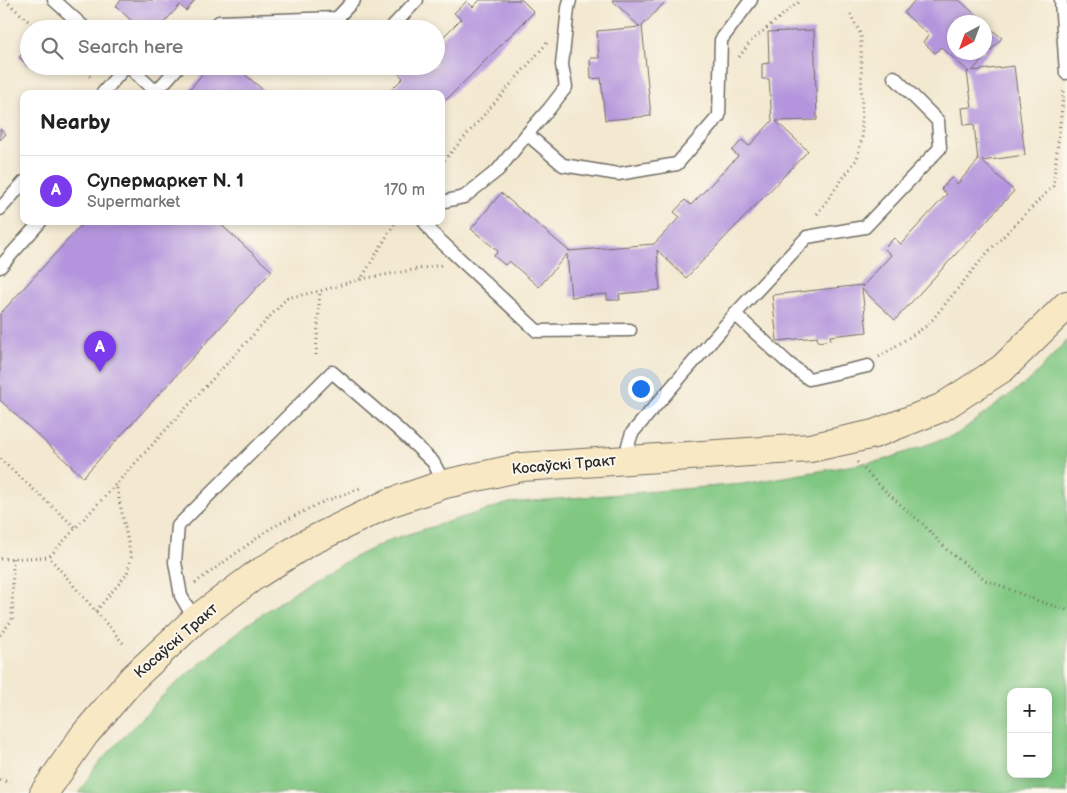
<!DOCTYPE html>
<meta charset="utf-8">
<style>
:root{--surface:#fff;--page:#f6f6f6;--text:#222;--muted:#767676;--line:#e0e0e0;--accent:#7c3aed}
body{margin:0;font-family:"Balsamiq Sans",sans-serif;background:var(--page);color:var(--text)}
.controls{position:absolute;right:15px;bottom:15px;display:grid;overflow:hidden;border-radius:10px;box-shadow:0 2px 8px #0003}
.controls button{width:45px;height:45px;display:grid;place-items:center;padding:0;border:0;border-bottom:1px solid var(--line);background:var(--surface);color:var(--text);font:25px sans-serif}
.compass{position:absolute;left:947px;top:15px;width:45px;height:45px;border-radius:50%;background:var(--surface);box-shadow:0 2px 8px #0003;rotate:221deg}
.you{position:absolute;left:640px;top:388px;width:18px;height:18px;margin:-12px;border:4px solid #fff;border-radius:50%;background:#1a73e8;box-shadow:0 0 0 8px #1a73e833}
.badge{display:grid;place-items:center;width:32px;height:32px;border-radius:50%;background:var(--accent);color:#fff;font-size:16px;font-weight:700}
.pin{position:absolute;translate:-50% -41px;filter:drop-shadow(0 1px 2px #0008)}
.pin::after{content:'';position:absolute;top:26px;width:18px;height:15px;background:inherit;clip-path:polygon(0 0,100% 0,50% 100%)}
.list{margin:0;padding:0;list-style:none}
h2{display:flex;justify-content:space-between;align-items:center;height:65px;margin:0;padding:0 20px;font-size:21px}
h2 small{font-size:16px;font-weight:400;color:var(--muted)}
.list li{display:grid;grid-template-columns:32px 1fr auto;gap:15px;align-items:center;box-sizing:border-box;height:70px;padding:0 20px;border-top:1px solid var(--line)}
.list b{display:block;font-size:19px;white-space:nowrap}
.list p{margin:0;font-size:16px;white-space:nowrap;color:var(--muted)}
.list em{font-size:16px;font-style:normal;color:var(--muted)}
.icon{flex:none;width:28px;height:28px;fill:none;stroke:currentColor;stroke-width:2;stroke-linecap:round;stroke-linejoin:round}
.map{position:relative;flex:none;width:1067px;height:793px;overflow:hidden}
.search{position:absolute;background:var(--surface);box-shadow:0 2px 8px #0003;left:20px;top:20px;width:425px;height:55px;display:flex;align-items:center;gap:12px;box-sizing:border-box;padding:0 18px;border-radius:28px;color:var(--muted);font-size:19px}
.panel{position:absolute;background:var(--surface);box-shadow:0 2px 8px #0003;left:20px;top:90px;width:425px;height:135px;border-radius:10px}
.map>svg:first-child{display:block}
</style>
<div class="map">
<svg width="1067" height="793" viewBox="0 0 1067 793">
<rect width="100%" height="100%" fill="#fbf7ec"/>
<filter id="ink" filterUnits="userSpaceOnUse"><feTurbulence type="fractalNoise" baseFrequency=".02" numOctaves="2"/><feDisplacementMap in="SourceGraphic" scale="10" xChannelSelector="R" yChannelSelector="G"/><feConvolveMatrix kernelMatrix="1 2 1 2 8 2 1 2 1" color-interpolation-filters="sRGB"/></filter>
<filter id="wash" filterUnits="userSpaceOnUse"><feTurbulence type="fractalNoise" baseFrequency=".0096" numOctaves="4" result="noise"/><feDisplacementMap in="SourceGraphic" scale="20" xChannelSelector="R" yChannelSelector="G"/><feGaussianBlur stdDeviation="1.12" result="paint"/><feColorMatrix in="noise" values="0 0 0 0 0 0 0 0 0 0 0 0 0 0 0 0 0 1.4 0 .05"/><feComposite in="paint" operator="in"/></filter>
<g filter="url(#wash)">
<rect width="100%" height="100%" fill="#f3e8d0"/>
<!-- green -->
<path fill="#80c782" stroke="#567956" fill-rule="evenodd" d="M 1067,340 L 1067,793 L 79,793 L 96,766 L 165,693 L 245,626 L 322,573 L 392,539 L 509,503 L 743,484 L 884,460 L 957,434 L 1031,379 ZM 1011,692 L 1048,692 L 1048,774 L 1011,774 Z"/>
<g id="blocks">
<!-- building -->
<path fill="#b495dd" d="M 121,0 L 195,0 L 186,11 L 180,5 L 158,29 L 140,29 L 116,6 Z
M 480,0 L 522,0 L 534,12 L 441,105 L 441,94 L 387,94 L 403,78 L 397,72 L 403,66 L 436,66 L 436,44 L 461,19 L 454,13 L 467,1 L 473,7 Z
M 612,0 L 667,0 L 642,26 L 651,116 L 605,120 L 601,78 L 591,79 L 590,58 L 599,58 L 597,31 L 640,27 Z
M 915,0 L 959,0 L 984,22 L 954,22 L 954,52 L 984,52 L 984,23 L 1002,38 L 972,71 L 1014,66 L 1025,155 L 982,161 L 1014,191 L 895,320 L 862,289 L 867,332 L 830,336 L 831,340 L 818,342 L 817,337 L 777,341 L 772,295 L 862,285 L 862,287 L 891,255 L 884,248 L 894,238 L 901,244 L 947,194 L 941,189 L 951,178 L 957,184 L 978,161 L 974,124 L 964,125 L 962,108 L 972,107 L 967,72 L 969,72 L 941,47 L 935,53 L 923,42 L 929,35 L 904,13 Z
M 814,30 L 817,120 L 776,121 L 808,151 L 686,278 L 657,250 L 660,290 L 619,294 L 620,300 L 607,300 L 607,294 L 571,297 L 567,254 L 539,287 L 509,261 L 505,265 L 494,256 L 498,251 L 471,229 L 501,193 L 569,251 L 654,244 L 680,217 L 674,212 L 685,200 L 691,205 L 738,156 L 732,151 L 742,140 L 749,146 L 772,121 L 769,79 L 762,79 L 762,64 L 769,63 L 768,32 Z
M 29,47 L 29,67 L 19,57 Z
M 209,66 L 235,66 L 268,94 L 195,94 L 190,89 Z
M 0,129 L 6,134 L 0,140 Z
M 85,221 L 217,221 L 272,271 L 83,477 L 0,400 L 0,314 Z"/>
</g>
</g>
<g filter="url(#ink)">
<use href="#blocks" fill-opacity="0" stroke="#716d65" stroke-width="1"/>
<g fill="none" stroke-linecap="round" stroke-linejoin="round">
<defs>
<path id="service" d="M 54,0 L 86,29
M 1061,0 L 1066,73
M 337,18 L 345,29
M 213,29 L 219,22 L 337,18 L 354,0
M 390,29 L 417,0
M 128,66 L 158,94
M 102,94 L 126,66
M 154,94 L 179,66
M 527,134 L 549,109 L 566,87 L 562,65 L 568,8 L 570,0
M 441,202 L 464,197 L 498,170 L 527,134 L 563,165 L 618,174 L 677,164 L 719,116 L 721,40 L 751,0
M 0,209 L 24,182
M 424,221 L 433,234 L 537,331 L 630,330
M 0,267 L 41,221
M 735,314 L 788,363 L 809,379 L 868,366
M 632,459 L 628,445 L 632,433 L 735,314 L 807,237 L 865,227 L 940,148 L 938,121 L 894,77
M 195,620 L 181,596 L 175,562 L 178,526 L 332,372 L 399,430 L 433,462 L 445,484"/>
<path id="secondary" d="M 44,793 L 85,734 L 133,678 L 195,620 L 253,577 L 305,544 L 389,503 L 445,484 L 522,467 L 810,448 L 874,434 L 941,408 L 1003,368 L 1067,305"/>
</defs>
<!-- service casing -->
<use href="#service" stroke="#716d65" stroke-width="15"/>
<!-- secondary casing -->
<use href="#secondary" stroke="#716d65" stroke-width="30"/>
<!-- path -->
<path stroke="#716d65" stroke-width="3" stroke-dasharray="1 4" stroke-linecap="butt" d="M 5,0 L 37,29
M 739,57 L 751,41 L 801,0
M 78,66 L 93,79
M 441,164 L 547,43
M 817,214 L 857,159 L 862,137 L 861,35 L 849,12
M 361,279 L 441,265
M 316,355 L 320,291
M 879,357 L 928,325 L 987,253 L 1053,186 L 1064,89
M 0,459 L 76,528
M 857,462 L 887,493 L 923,524 L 949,552 L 986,580 L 1041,602 L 1067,610
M 0,559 L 49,557
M 195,583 L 271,528 L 318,504 L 360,488
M 96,611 L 127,574 L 131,557 L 116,484
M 0,635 L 12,620 L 13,558
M 123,643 L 49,557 L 287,298 L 320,291 L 361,279 L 396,221
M 0,780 L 10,782"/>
<!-- service -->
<use href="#service" stroke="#fff" stroke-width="12"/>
<!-- secondary -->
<use href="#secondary" stroke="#f8e8c3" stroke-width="28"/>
</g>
</g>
<g text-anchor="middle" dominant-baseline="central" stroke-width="4" stroke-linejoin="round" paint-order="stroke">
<!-- street labels -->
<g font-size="15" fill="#2b2b2b" stroke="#fbf7ec">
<text transform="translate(564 465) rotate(-5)">Косаўскі Тракт</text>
<text transform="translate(176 641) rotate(-41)">Косаўскі Тракт</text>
</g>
</g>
</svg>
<div class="controls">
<button>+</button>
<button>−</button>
</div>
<svg class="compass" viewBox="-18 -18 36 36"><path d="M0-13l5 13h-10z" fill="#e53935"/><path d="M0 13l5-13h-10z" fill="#767676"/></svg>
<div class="you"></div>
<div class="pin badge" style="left:100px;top:372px">A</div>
<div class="search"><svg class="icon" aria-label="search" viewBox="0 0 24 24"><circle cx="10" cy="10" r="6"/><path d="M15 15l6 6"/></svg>Search here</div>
<section class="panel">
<h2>Nearby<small></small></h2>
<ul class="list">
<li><span class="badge">A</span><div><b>Супермаркет N. 1</b><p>Supermarket</p></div><em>170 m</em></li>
</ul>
</section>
</div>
